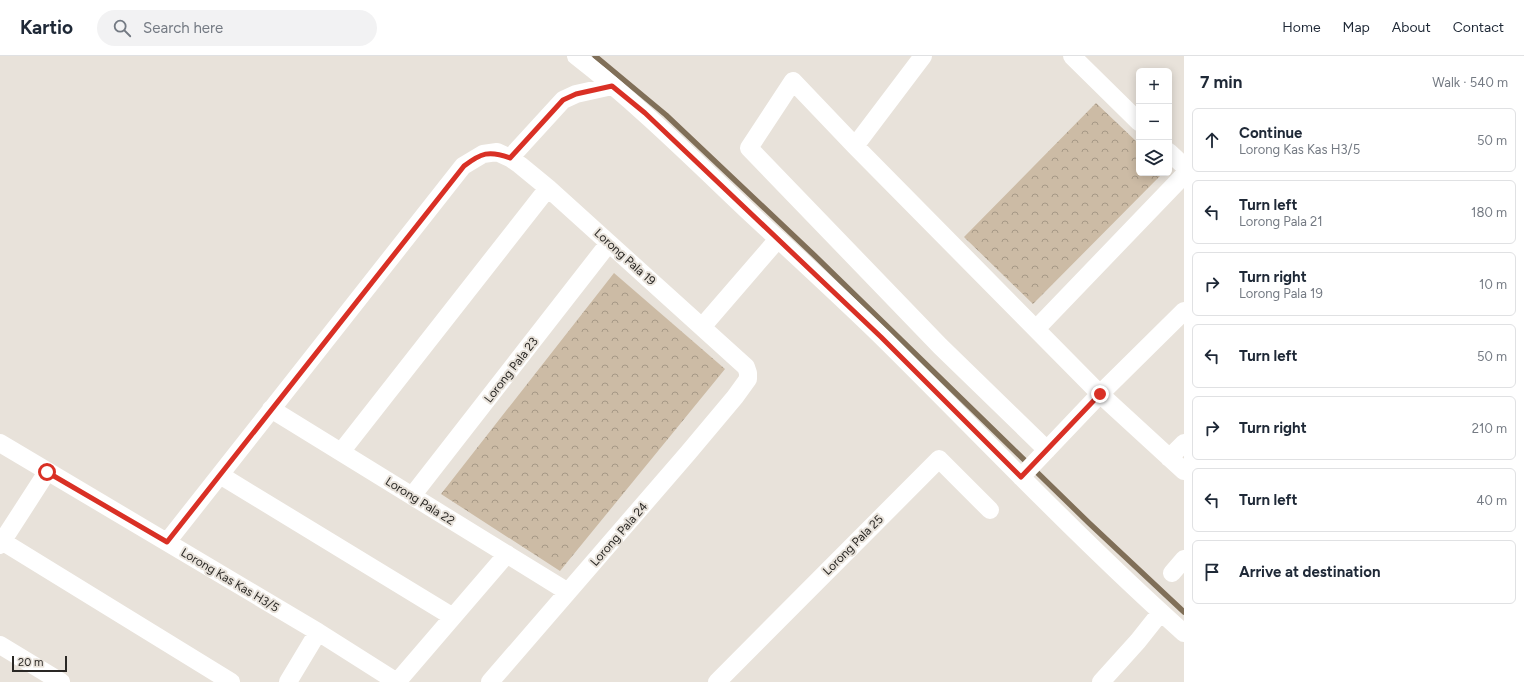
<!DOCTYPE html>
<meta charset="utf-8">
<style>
:root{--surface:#fff;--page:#f2f2f3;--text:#1f2937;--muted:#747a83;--line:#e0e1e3}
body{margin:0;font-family:Figtree,sans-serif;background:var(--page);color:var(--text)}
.controls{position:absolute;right:12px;top:12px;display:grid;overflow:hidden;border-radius:6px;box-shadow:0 2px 10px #0003}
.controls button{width:36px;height:36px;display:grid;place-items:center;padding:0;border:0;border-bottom:1px solid var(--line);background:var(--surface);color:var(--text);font:20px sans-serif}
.scale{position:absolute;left:12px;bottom:10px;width:55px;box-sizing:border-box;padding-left:4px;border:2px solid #2a2825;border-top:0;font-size:11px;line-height:14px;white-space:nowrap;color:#2a2825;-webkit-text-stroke:3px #e8e2da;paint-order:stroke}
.stop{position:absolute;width:12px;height:12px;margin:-9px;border:3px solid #d93025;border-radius:50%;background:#fff}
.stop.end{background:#d93025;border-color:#fff;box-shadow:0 1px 4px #0008}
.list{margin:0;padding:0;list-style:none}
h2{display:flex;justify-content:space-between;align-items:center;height:52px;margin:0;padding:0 16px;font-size:17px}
h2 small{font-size:13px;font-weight:400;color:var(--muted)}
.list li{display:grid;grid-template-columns:26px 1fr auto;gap:12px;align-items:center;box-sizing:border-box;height:64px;margin:0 8px 8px;padding:0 8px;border:1px solid var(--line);border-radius:6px}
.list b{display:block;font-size:15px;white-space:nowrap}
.list p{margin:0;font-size:13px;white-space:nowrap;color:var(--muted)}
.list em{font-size:13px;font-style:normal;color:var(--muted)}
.icon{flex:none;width:22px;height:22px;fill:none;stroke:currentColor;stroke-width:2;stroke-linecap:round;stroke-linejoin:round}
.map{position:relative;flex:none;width:1184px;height:626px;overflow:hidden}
header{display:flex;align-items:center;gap:24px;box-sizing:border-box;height:56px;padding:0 20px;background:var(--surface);border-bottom:1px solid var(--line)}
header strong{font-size:19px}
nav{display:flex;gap:22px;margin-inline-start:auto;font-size:14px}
.search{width:280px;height:36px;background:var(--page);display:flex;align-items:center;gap:10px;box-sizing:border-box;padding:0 14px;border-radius:22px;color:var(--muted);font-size:15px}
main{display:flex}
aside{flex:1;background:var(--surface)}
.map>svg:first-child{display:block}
</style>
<header>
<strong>Kartio</strong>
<div class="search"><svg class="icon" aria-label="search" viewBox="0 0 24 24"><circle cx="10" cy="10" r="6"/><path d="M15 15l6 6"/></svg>Search here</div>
<nav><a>Home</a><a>Map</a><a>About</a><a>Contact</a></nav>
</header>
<main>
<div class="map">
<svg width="1184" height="626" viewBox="0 0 1184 626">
<defs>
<pattern id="park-crowns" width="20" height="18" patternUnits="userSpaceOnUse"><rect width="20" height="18" fill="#ccbba5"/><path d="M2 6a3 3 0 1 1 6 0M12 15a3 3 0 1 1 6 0" fill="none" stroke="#a69886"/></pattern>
</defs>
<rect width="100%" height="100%" fill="#e8e2da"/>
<!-- park -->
<path fill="url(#park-crowns)" d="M 1096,47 L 1139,88 L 1139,117 L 1163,117 L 1033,248 L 964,181 Z
M 614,217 L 725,313 L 560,515 L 441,438 Z"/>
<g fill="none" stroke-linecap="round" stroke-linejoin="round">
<!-- stream -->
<path stroke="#806f58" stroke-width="5.5" d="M 595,0 L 666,59 L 814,199 L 1089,467 L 1184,556"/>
<!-- minor -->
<path stroke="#fff" stroke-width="18" d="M 576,0 C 638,48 694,104 751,158 C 795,199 840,240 883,282 C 983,381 1079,483 1184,577
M 1072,0 L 1139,66
M 855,90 L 923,0
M 1169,96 L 1184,110
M 510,102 L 563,44 L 576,38 L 612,30
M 702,271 L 778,183
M 1036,273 L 1184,119
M 271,353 L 568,536
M 0,387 L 318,576 L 397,626 L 507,498
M 1047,394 L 940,290 L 749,92 L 793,25 L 855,90 L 1100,338 L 1184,415
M 341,396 L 548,132
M 1169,402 L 1184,387
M 220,419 L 453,561
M 1021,421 L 1100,338 L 1184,255
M 412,440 L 609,187
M 0,484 L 231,626
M 167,486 L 463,110 L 483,98 L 497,96 L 510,102 L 520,109 L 548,132 L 746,311 L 748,317 L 748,323 L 735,341 L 688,397 L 490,626
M 0,489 L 47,416
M 1172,517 L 1184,503
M 0,589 L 61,626
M 288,626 L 318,576
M 717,626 L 939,403 L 990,454
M 1101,626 L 1138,585 L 1161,556"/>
</g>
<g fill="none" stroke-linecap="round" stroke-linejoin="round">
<!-- route -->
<path stroke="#d93025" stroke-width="5" d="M 47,416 L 167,486 L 464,110 C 481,97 489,94 510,102 L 563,44 L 576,38 L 612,30 L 645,57 L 881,281 L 1021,421 L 1100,338"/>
</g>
<g text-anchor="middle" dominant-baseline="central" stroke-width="4" stroke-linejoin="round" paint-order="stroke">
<!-- street labels -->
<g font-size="12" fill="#2a2825" stroke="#e8e2da">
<text transform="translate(625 201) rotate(42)">Lorong Pala 19</text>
<text transform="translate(511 314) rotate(-52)">Lorong Pala 23</text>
<text transform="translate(420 445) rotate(32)">Lorong Pala 22</text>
<text transform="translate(619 478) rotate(-49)">Lorong Pala 24</text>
<text transform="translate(853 489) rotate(-45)">Lorong Pala 25</text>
<text transform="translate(230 524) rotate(31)">Lorong Kas Kas H3/5</text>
</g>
</g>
</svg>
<div class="controls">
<button>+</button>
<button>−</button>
<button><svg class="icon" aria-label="layers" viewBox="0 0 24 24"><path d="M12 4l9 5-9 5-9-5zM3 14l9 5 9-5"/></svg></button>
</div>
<div class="scale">20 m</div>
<div class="stop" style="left:47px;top:416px"></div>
<div class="stop end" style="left:1100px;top:338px"></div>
</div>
<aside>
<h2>7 min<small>Walk · 540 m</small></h2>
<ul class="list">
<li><svg class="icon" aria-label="ahead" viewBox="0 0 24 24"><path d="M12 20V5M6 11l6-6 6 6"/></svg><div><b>Continue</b><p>Lorong Kas Kas H3/5</p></div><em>50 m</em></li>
<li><svg class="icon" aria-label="left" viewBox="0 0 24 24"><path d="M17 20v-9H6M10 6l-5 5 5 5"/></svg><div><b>Turn left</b><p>Lorong Pala 21</p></div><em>180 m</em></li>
<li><svg class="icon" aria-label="right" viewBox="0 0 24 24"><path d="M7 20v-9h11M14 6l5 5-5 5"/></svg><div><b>Turn right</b><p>Lorong Pala 19</p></div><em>10 m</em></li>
<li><svg class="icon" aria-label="left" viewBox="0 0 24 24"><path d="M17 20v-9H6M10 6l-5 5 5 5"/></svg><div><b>Turn left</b></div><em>50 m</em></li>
<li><svg class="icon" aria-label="right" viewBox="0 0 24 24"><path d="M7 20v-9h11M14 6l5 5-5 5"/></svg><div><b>Turn right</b></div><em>210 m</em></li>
<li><svg class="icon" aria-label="left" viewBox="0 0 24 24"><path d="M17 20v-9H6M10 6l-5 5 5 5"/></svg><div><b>Turn left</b></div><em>40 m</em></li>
<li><svg class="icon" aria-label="arrive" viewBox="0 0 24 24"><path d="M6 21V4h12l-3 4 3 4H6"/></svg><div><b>Arrive at destination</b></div></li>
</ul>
</aside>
</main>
